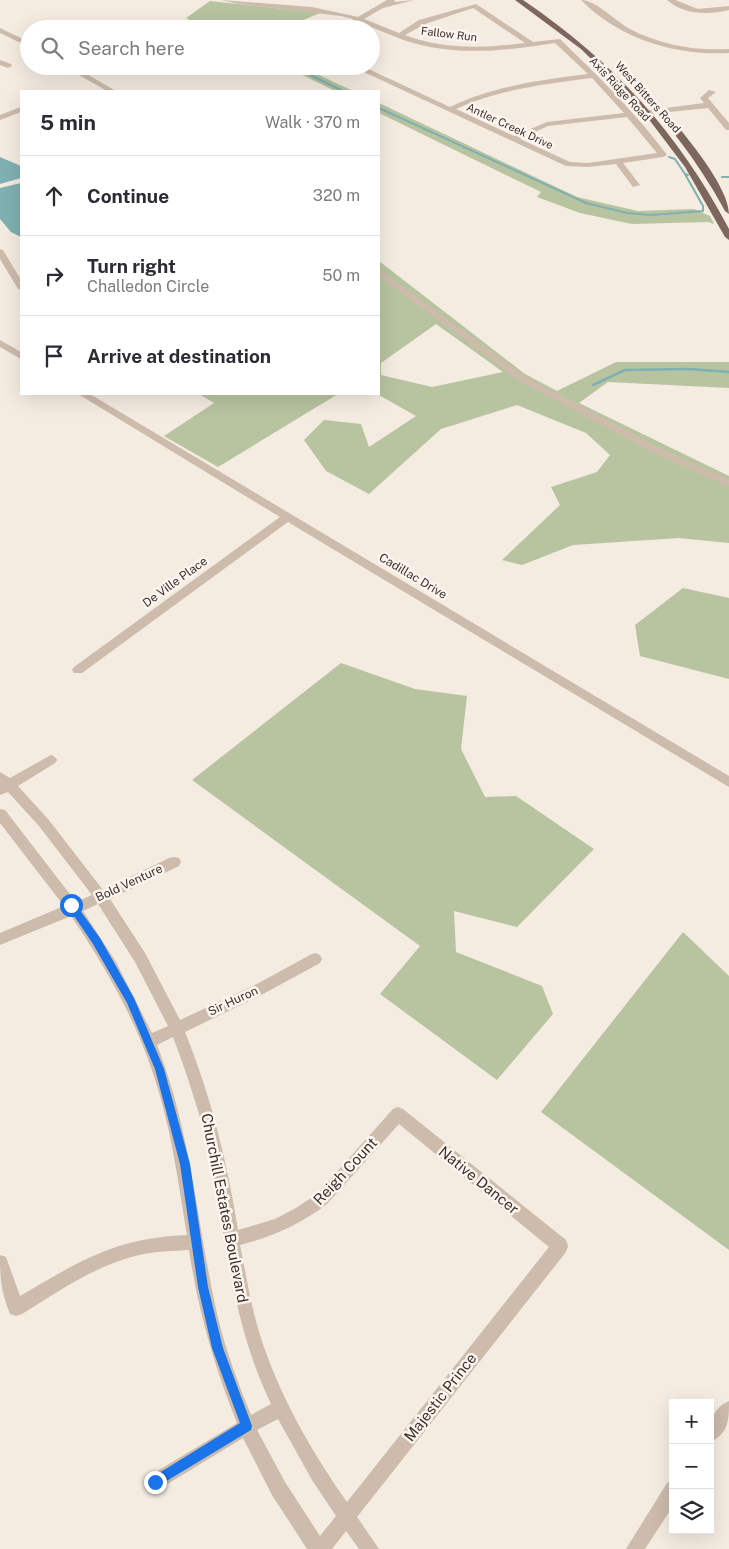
<!DOCTYPE html>
<meta charset="utf-8">
<style>
:root{--surface:#fff;--page:#f7f7f7;--text:#2b2b33;--muted:#7c7c81;--line:#e1e1e2}
body{margin:0;font-family:"Public Sans",sans-serif;background:var(--page);color:var(--text)}
.controls{position:absolute;right:15px;bottom:15px;display:grid;overflow:hidden;border-radius:0px;box-shadow:0 5px 20px #0002}
.controls button{width:45px;height:45px;display:grid;place-items:center;padding:0;border:0;border-bottom:1px solid var(--line);background:var(--surface);color:var(--text);font:25px sans-serif}
.stop{position:absolute;width:15px;height:15px;margin:-11px;border:4px solid #1a73e8;border-radius:50%;background:#fff}
.stop.end{background:#1a73e8;border-color:#fff;box-shadow:0 1px 5px #0008}
.list{margin:0;padding:0;list-style:none}
h2{display:flex;justify-content:space-between;align-items:center;height:65px;margin:0;padding:0 20px;font-size:21px}
h2 small{font-size:16px;font-weight:400;color:var(--muted)}
.list li{display:grid;grid-template-columns:32px 1fr auto;gap:15px;align-items:center;box-sizing:border-box;height:80px;padding:0 20px;border-top:1px solid var(--line)}
.list b{display:block;font-size:19px;white-space:nowrap}
.list p{margin:0;font-size:16px;white-space:nowrap;color:var(--muted)}
.list em{font-size:16px;font-style:normal;color:var(--muted)}
.icon{flex:none;width:28px;height:28px;fill:none;stroke:currentColor;stroke-width:2;stroke-linecap:round;stroke-linejoin:round}
.map{position:relative;flex:none;width:729px;height:1549px;overflow:hidden}
.search{position:absolute;background:var(--surface);box-shadow:0 5px 20px #0002;left:20px;top:20px;width:360px;height:55px;display:flex;align-items:center;gap:12px;box-sizing:border-box;padding:0 18px;border-radius:28px;color:var(--muted);font-size:19px}
.panel{position:absolute;background:var(--surface);box-shadow:0 5px 20px #0002;left:20px;top:90px;width:360px;height:305px;border-radius:0px}
.map>svg:first-child{display:block}
</style>
<div class="map">
<svg width="729" height="1549" viewBox="0 0 729 1549">
<rect width="100%" height="100%" fill="#f4ebe1"/>
<!-- green -->
<path fill="#b8c4a0" fill-rule="evenodd" d="M 210,1 L 320,13 L 282,29 L 208,29 L 186,18 Z
M 284,66 L 300,66 L 353,91 L 335,91 Z
M 379,103 L 577,197 L 638,211 L 694,209 L 710,216 L 714,224 L 708,222 L 632,224 L 580,213 L 537,197 L 541,192 L 379,113 Z
M 379,261 L 525,374 L 557,391 L 616,362 L 729,362 L 729,388 L 608,382 L 579,403 L 729,476 L 729,543 L 679,538 L 573,545 L 522,565 L 502,560 L 560,505 L 551,487 L 597,472 L 610,455 L 586,433 L 517,405 L 441,429 L 369,494 L 326,471 L 304,440 L 324,420 L 361,424 L 369,447 L 416,416 L 377,394 ZM 436,324 L 503,372 L 432,387 L 381,375 L 381,363 Z
M 199,394 L 338,394 L 218,467 L 164,436 L 214,403 Z
M 683,588 L 729,598 L 729,679 L 640,656 L 635,625 Z
M 341,663 L 415,689 L 467,696 L 461,749 L 485,797 L 516,796 L 594,849 L 517,927 L 454,911 L 456,952 L 542,986 L 553,1014 L 497,1080 L 380,994 L 420,946 L 192,780 Z
M 683,932 L 729,976 L 729,1250 L 541,1112 Z"/>
<!-- water -->
<path fill="#7fb0b2" d="M 0,157 L 21,166 L 21,178 L 0,184 Z
M 21,183 L 21,237 L 11,232 L 0,219 L 0,188 Z"/>
<g fill="none" stroke-linecap="round" stroke-linejoin="round">
<!-- stream-far1 -->
<path stroke="#7fb0b2" stroke-width="2" d="M 292,66 L 343,91
M 379,108 L 586,203 L 627,213 L 651,215 L 703,211 L 703,206 L 685,174 L 688,175
M 669,157 L 675,159 L 685,174
M 722,177 L 729,177"/>
<!-- stream -->
<path stroke="#7fb0b2" stroke-width="2.5" d="M 593,385 L 625,370 L 689,369 L 729,372"/>
<!-- minor -->
<path fill="#cdbbac" fill-rule="evenodd" d="M 221,0 L 312,7 L 358,17 L 387,0 L 395,0 L 394,2 L 414,0 L 383,8 L 364,19 L 399,33 L 419,20 L 476,4 L 533,42 L 560,39 C 599,77 635,112 667,155 L 663,157 L 623,163 L 640,185 L 633,187 L 616,164 L 588,167 L 566,166 L 351,66 L 362,66 L 450,107 C 494,86 540,80 588,74 L 555,43 C 509,50 463,56 417,44 C 397,39 378,29 359,22 L 347,29 L 338,29 L 353,19 L 341,16 L 239,4 ZM 473,8 L 525,43 C 485,48 443,50 405,35 L 425,24 ZM 592,78 L 624,113 L 547,122 L 514,136 L 456,109 C 500,89 545,84 592,78 ZM 627,117 L 657,153 L 588,163 L 570,162 L 520,139 L 548,126 Z
M 581,0 C 596,0 615,21 630,29 C 660,45 695,51 729,49 L 729,53 C 676,56 619,39 581,0 Z
M 667,0 L 675,0 L 698,9 L 729,6 L 729,10 C 708,15 684,15 667,0 Z
M 0,28 L 29,42 L 29,47 L 0,33 Z
M 0,60 L 11,64 L 12,66 L 8,68 L 0,65 Z
M 63,66 L 73,66 L 116,91 L 107,91 Z
M 709,90 L 716,92 L 708,98 L 729,123 L 729,130 L 726,130 L 708,108 L 650,114 L 646,112 L 650,110 L 704,103 L 700,98 Z
M 21,107 L 21,112 L 0,120 L 0,115 Z
M 0,249 L 3,250 L 21,280 L 21,290 L 18,289 L 0,259 Z
M 379,269 L 526,377 L 662,449 L 729,480 L 729,487 L 654,453 L 520,381 L 379,276 Z
M 0,340 L 21,352 L 21,359 L 0,347 Z
M 78,394 L 90,394 L 729,776 L 729,787 L 288,522 L 82,673 L 74,673 L 72,670 L 74,667 L 280,517 Z
M 51,755 L 55,757 L 57,760 L 55,763 L 18,786 L 48,819 L 103,890 L 169,858 L 174,857 L 179,858 L 181,862 L 179,866 L 110,899 L 145,953 L 180,1020 L 255,985 L 310,955 L 315,953 L 320,955 L 322,959 L 320,963 L 265,993 L 185,1032 C 211,1096 227,1161 238,1230 L 275,1219 L 296,1208 L 317,1194 L 393,1109 L 398,1107 L 403,1109 L 566,1240 L 568,1246 L 566,1252 L 357,1517 L 379,1549 L 359,1549 L 346,1531 L 332,1549 L 307,1549 L 272,1495 L 243,1438 L 161,1488 L 155,1491 L 149,1488 L 146,1482 L 149,1476 L 237,1423 C 214,1366 198,1310 189,1250 C 172,1251 155,1251 139,1255 C 96,1265 59,1291 22,1314 L 16,1316 L 10,1314 C 1,1291 0,1279 0,1255 L 6,1257 L 20,1296 C 80,1261 115,1238 187,1235 C 179,1188 173,1141 160,1096 C 142,1031 109,972 71,916 L 0,945 L 0,933 L 64,906 L 0,823 L 0,809 L 5,810 L 76,902 L 92,895 L 39,826 L 8,792 L 0,795 L 0,772 L 10,778 ZM 98,904 L 135,962 L 168,1026 L 152,1033 L 116,962 L 83,911 ZM 173,1037 C 188,1077 201,1116 210,1157 C 227,1244 232,1322 271,1404 L 251,1415 C 238,1383 226,1351 218,1318 C 197,1227 192,1134 157,1045 ZM 399,1124 L 549,1247 L 347,1502 C 311,1451 279,1395 260,1335 C 251,1306 246,1275 240,1245 C 272,1237 301,1224 327,1204 ZM 278,1419 L 312,1480 L 336,1516 L 320,1536 L 285,1482 L 257,1430 Z
M 729,1401 C 729,1419 729,1434 710,1442 C 710,1424 710,1410 729,1401 Z
M 673,1480 L 673,1506 L 645,1549 L 626,1549 L 667,1483 Z"/>
<!-- major -->
<path fill="#7d675c" fill-rule="evenodd" d="M 515,0 L 523,0 C 613,61 678,132 729,229 L 729,240 L 725,237 L 685,167 L 638,105 L 581,49 Z
M 621,70 L 627,70 C 653,97 729,178 729,214 L 725,211 C 697,159 662,115 621,74 Z"/>
</g>
<!-- route -->
<path fill="#1a73e8" d="M 71,901 L 74,902 L 100,938 L 134,998 L 164,1069 L 190,1164 L 208,1287 L 223,1348 L 252,1426 L 251,1430 L 155,1488 L 151,1486 L 151,1478 L 240,1423 L 212,1348 L 198,1287 L 180,1164 L 155,1069 L 127,1003 L 93,944 L 68,907 L 67,905 Z"/>
<g text-anchor="middle" dominant-baseline="central" stroke-width="5" stroke-linejoin="round" paint-order="stroke">
<!-- far-street labels -->
<g font-size="11" fill="#3b302b" stroke="#fbf5ee">
<text transform="translate(449 34) rotate(7)">Fallow Run</text>
<text transform="translate(620 89) rotate(47)">Axis Ridge Road</text>
<text transform="translate(648 97) rotate(48)">West Bitters Road</text>
<text transform="translate(510 126) rotate(25)">Antler Creek Drive</text>
</g>
<!-- street labels -->
<g font-size="12" fill="#3b302b" stroke="#fbf5ee">
<text transform="translate(413 576) rotate(31)">Cadillac Drive</text>
<text transform="translate(175 582) rotate(-36)">De Ville Place</text>
<text transform="translate(129 883) rotate(-25)">Bold Venture</text>
<text transform="translate(233 1001) rotate(-25)">Sir Huron</text>
</g>
<!-- near-street labels -->
<g font-size="15" fill="#3b302b" stroke="#fbf5ee">
<text transform="translate(345 1171) rotate(-47)">Reigh Count</text>
<text transform="translate(479 1180) rotate(39)">Native Dancer</text>
<text transform="translate(225 1208) rotate(79)">Churchill Estates Boulevard</text>
<text transform="translate(440 1397) rotate(-52)">Majestic Prince</text>
</g>
</g>
</svg>
<div class="controls">
<button>+</button>
<button>−</button>
<button><svg class="icon" aria-label="layers" viewBox="0 0 24 24"><path d="M12 4l9 5-9 5-9-5zM3 14l9 5 9-5"/></svg></button>
</div>
<div class="stop" style="left:71px;top:905px"></div>
<div class="stop end" style="left:155px;top:1482px"></div>
<div class="search"><svg class="icon" aria-label="search" viewBox="0 0 24 24"><circle cx="10" cy="10" r="6"/><path d="M15 15l6 6"/></svg>Search here</div>
<section class="panel">
<h2>5 min<small>Walk · 370 m</small></h2>
<ul class="list">
<li><svg class="icon" aria-label="ahead" viewBox="0 0 24 24"><path d="M12 20V5M6 11l6-6 6 6"/></svg><div><b>Continue</b></div><em>320 m</em></li>
<li><svg class="icon" aria-label="right" viewBox="0 0 24 24"><path d="M7 20v-9h11M14 6l5 5-5 5"/></svg><div><b>Turn right</b><p>Challedon Circle</p></div><em>50 m</em></li>
<li><svg class="icon" aria-label="arrive" viewBox="0 0 24 24"><path d="M6 21V4h12l-3 4 3 4H6"/></svg><div><b>Arrive at destination</b></div></li>
</ul>
</section>
</div>
